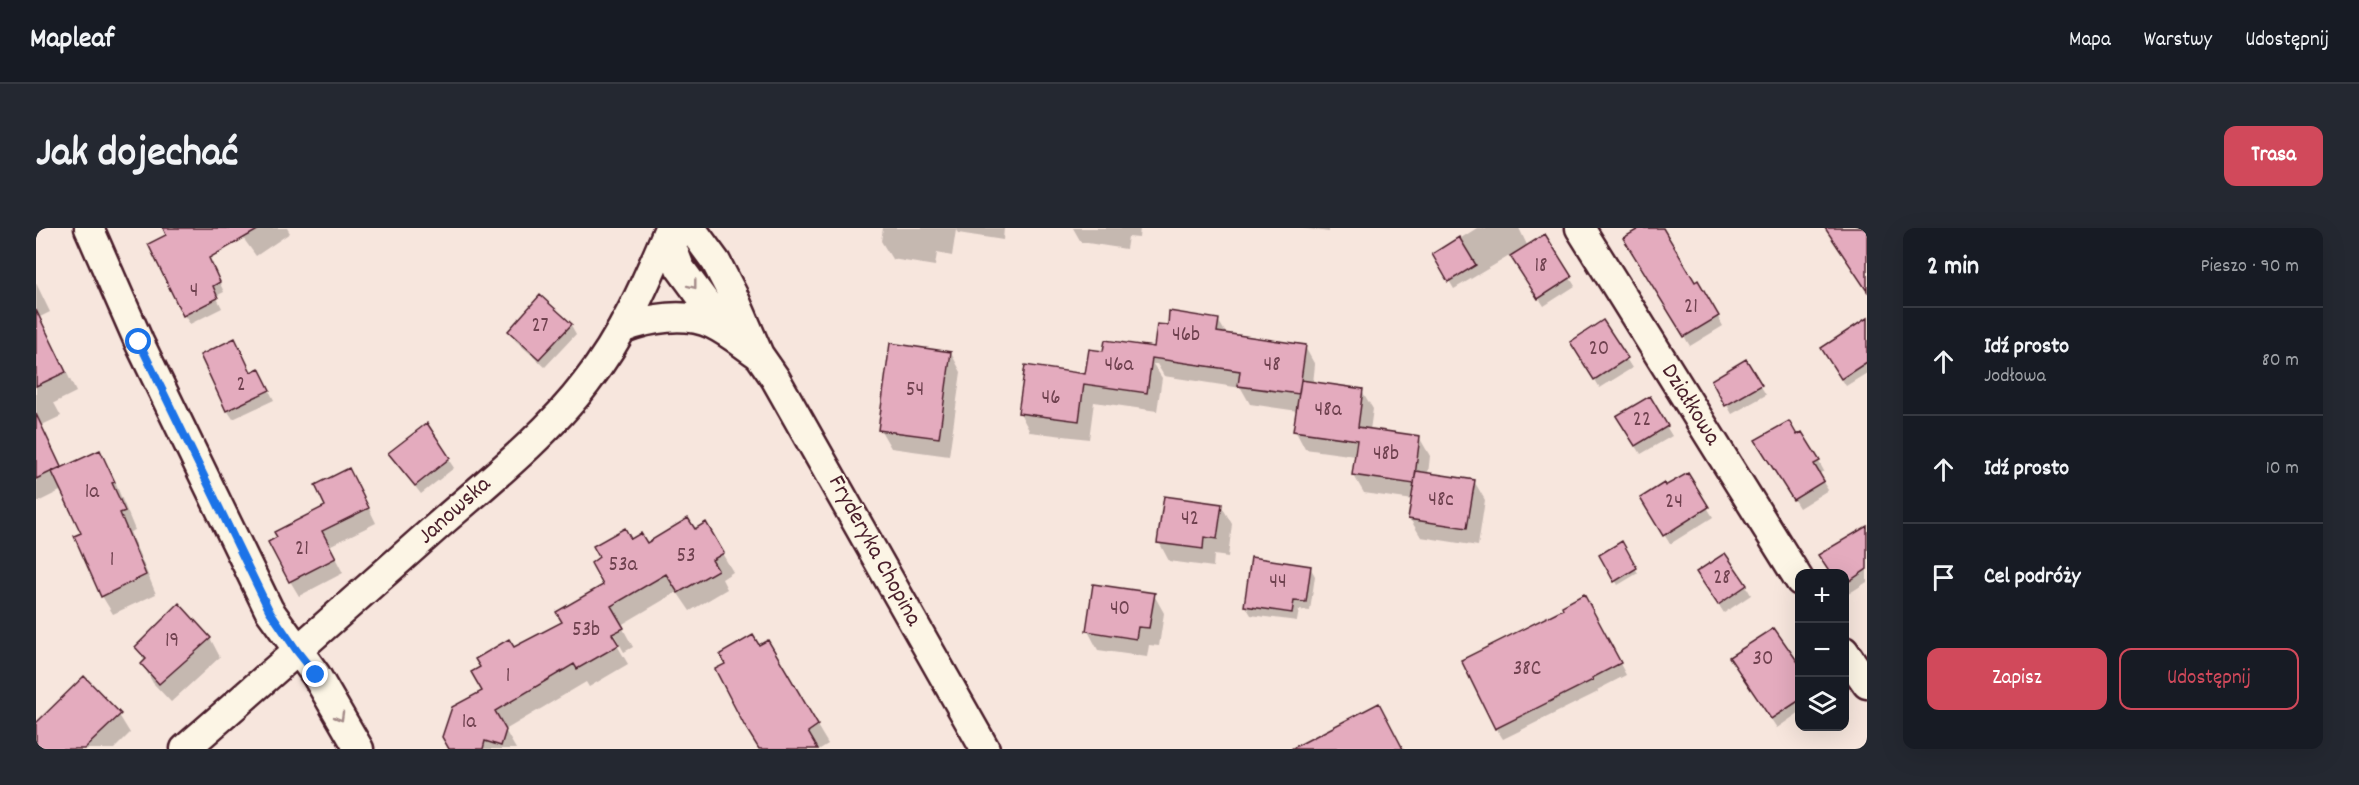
<!DOCTYPE html>
<html lang="pl">
<meta charset="utf-8">
<style>
:root{--surface:#171b24;--page:#242831;--text:#f1f3f6;--muted:#9ea1a6;--line:#363941;--accent:#d1495b}
body{margin:0;font-family:Dekko,sans-serif;background:var(--page);color:var(--text)}
.controls{position:absolute;right:18px;bottom:18px;display:grid;overflow:hidden;border-radius:12px;box-shadow:0 6px 24px #0002}
.controls button{width:54px;height:54px;display:grid;place-items:center;padding:0;border:0;border-bottom:2px solid var(--line);background:var(--surface);color:var(--text);font:30px sans-serif}
.stop{position:absolute;width:18px;height:18px;margin:-14px;border:4px solid #1a73e8;border-radius:50%;background:#fff}
.stop.end{background:#1a73e8;border-color:#fff;box-shadow:0 2px 6px #0008}
.list{margin:0;padding:0;list-style:none}
h2{display:flex;justify-content:space-between;align-items:center;height:78px;margin:0;padding:0 24px;font-size:26px}
h2 small{font-size:20px;font-weight:400;color:var(--muted)}
.list li{display:grid;grid-template-columns:39px 1fr auto;gap:18px;align-items:center;box-sizing:border-box;height:108px;padding:0 24px;border-top:2px solid var(--line)}
.list b{display:block;font-size:22px;white-space:nowrap}
.list p{margin:0;font-size:20px;white-space:nowrap;color:var(--muted)}
.list em{font-size:20px;font-style:normal;color:var(--muted)}
.actions{display:flex;gap:12px;padding:18px 24px}
.actions a{flex:1;padding:14px 0;border:2px solid var(--accent);border-radius:12px;text-align:center;font-size:21px;color:var(--accent)}
.actions .main{background:var(--accent);color:#fff}
.icon{flex:none;width:33px;height:33px;fill:none;stroke:currentColor;stroke-width:2;stroke-linecap:round;stroke-linejoin:round}
.map{position:relative;flex:none;width:1831px;height:521px;overflow:hidden;border-radius:12px}
header{display:flex;align-items:center;gap:36px;box-sizing:border-box;height:84px;padding:0 30px;background:var(--surface);border-bottom:2px solid var(--line)}
header strong{font-size:28px}
nav{display:flex;gap:33px;margin-inline-start:auto;font-size:21px}
.intro{display:flex;align-items:center;justify-content:space-between;box-sizing:border-box;height:144px;padding:0 36px}
h1{margin:0;font-size:42px}
.button{padding:15px 27px;border-radius:12px;background:var(--accent);color:#fff;font-size:21px;font-weight:700}
main{display:flex;gap:36px;padding:0 36px}
aside{flex:1;background:var(--surface);border-radius:12px;box-shadow:0 6px 24px #0002}
.map>svg:first-child{display:block}
</style>
<header>
<strong>Mapleaf</strong>
<nav><a>Mapa</a><a>Warstwy</a><a>Udostępnij</a></nav>
</header>
<div class="intro"><h1>Jak dojechać</h1><a class="button">Trasa</a></div>
<main>
<div class="map">
<svg width="1831" height="521" viewBox="0 0 1831 521">
<rect width="100%" height="100%" fill="#f7e6dd"/>
<filter id="ink" filterUnits="userSpaceOnUse"><feTurbulence type="fractalNoise" baseFrequency=".0167" numOctaves="2"/><feDisplacementMap in="SourceGraphic" scale="12" xChannelSelector="R" yChannelSelector="G"/><feConvolveMatrix kernelMatrix="1 2 1 2 8 2 1 2 1" color-interpolation-filters="sRGB"/></filter>
<g filter="url(#ink)">
<!-- shadow -->
<path fill="#0003" d="M 200,0 L 251,0 L 254,5 L 220,28 Z
M 847,0 L 968,0 L 967,12 L 922,5 L 920,2 L 916,28 L 901,25 L 899,38 L 856,31 L 845,13 Z
M 1037,0 L 1104,0 L 1103,10 L 1092,9 L 1090,21 L 1045,14 Z
M 1265,0 L 1293,0 L 1293,4 Z
M 1441,0 L 1483,0 L 1492,19 L 1508,8 L 1539,58 L 1508,78 L 1475,27 L 1418,61 L 1398,27 Z
M 1607,0 L 1626,0 L 1658,56 L 1662,54 L 1687,98 L 1654,118 L 1589,11 Z
M 170,26 L 188,64 L 180,68 L 186,80 L 154,96 L 148,87 Z
M 0,55 L 14,84 L 4,89 L 40,164 L 18,175 L 25,188 L 6,197 L 26,241 L 63,224 L 74,242 L 99,302 L 94,304 L 120,366 L 77,386 L 66,368 L 47,305 L 26,262 L 0,275 Z
M 1182,92 L 1191,107 L 1269,119 L 1279,137 L 1277,155 L 1326,163 L 1337,181 L 1334,202 L 1383,209 L 1394,228 L 1392,246 L 1438,253 L 1449,272 L 1442,318 L 1385,309 L 1374,291 L 1377,272 L 1328,265 L 1317,246 L 1320,228 L 1269,221 L 1259,202 L 1262,183 L 1214,176 L 1205,160 L 1128,148 L 1121,136 L 1117,136 L 1126,150 L 1121,183 L 1058,174 L 1053,211 L 994,204 L 984,185 L 1051,148 L 1068,125 L 1119,120 L 1133,99 Z
M 1831,92 L 1831,126 L 1827,129 L 1831,134 L 1831,145 L 1810,158 L 1787,121 Z
M 1567,94 L 1596,140 L 1564,160 L 1536,114 Z
M 535,97 L 540,106 L 509,139 L 479,112 L 473,103 Z
M 915,125 L 925,144 L 913,228 L 855,220 L 844,201 Z
M 1710,133 L 1730,167 L 1696,186 L 1677,152 Z
M 215,146 L 227,151 L 238,172 L 197,191 L 191,182 Z
M 1613,170 L 1636,208 L 1605,226 L 1582,189 Z
M 390,197 L 418,240 L 385,266 L 354,226 Z
M 1761,209 L 1783,234 L 1788,243 L 1782,246 L 1792,262 L 1763,280 L 1721,212 Z
M 1651,247 L 1677,289 L 1634,316 L 1606,271 Z
M 321,256 L 340,295 L 293,318 L 307,345 L 263,368 L 254,353 L 291,278 Z
M 1185,277 L 1196,296 L 1192,329 L 1178,327 L 1177,339 L 1133,333 L 1123,314 Z
M 669,296 L 697,344 L 686,351 L 691,361 L 654,383 L 641,364 L 585,397 L 597,419 L 588,424 L 574,399 L 571,400 L 592,436 L 553,459 L 550,454 L 469,502 L 480,521 L 415,521 L 408,509 L 448,463 L 477,421 L 528,395 L 569,357 L 594,313 L 610,317 L 658,303 Z
M 1831,306 L 1831,354 L 1809,368 L 1808,346 L 1795,346 L 1784,327 Z
M 1585,315 L 1602,345 L 1582,357 L 1565,328 Z
M 1274,339 L 1279,348 L 1274,383 L 1263,382 L 1261,393 L 1215,387 L 1209,377 Z
M 1668,354 L 1710,358 L 1715,367 L 1688,385 Z
M 1118,367 L 1128,385 L 1123,418 L 1113,417 L 1111,429 L 1062,422 L 1052,403 Z
M 1554,379 L 1590,447 L 1561,462 L 1562,464 L 1467,511 L 1460,500 Z
M 174,410 L 184,429 L 135,474 L 117,455 L 107,437 L 109,434 L 101,419 Z
M 731,414 L 792,516 L 784,521 L 725,521 L 681,442 Z
M 1700,439 L 1764,440 L 1764,484 L 1741,500 Z
M 83,487 L 94,505 L 78,521 L 0,521 L 0,497 Z"/>
<!-- building -->
<path fill="#e4abbe" stroke="#4a1f2b" stroke-width="1.5" d="M 127,0 L 225,0 L 173,30 L 184,54 L 177,58 L 182,70 L 147,88 L 112,16 L 130,7 Z
M 1604,0 L 1627,0 L 1659,54 L 1662,52 L 1683,88 L 1648,109 L 1587,10 Z
M 1789,0 L 1831,0 L 1831,63 Z
M 1509,6 L 1536,49 L 1502,71 L 1474,28 Z
M 1423,9 L 1440,37 L 1412,54 L 1396,26 Z
M 504,67 L 536,96 L 503,131 L 472,103 Z
M 0,82 L 30,144 L 0,158 Z
M 1133,83 L 1183,91 L 1181,104 L 1270,117 L 1263,166 L 1202,158 L 1204,143 L 1116,130 L 1111,165 L 1048,156 L 1043,193 L 982,185 L 989,137 L 1049,146 L 1053,121 L 1067,123 L 1069,112 L 1118,119 L 1121,96 L 1132,97 Z
M 1831,90 L 1831,134 L 1805,151 L 1785,120 Z
M 1567,92 L 1592,130 L 1558,152 L 1534,114 Z
M 199,110 L 215,144 L 223,140 L 234,162 L 190,183 L 164,127 Z
M 854,115 L 915,124 L 903,210 L 842,202 Z
M 1710,131 L 1726,157 L 1689,178 L 1675,152 Z
M 1265,152 L 1327,161 L 1322,199 L 1384,208 L 1378,256 L 1316,247 L 1321,212 L 1257,203 Z
M 1614,168 L 1632,198 L 1599,218 L 1580,188 Z
M 0,186 L 25,239 L 0,251 Z
M 1753,193 L 1761,207 L 1766,204 L 1784,233 L 1778,236 L 1788,253 L 1757,272 L 1719,212 Z
M 391,195 L 414,230 L 379,258 L 352,225 Z
M 64,222 L 79,254 L 76,255 L 89,283 L 84,285 L 110,347 L 65,369 L 38,308 L 45,305 L 16,244 Z
M 313,240 L 333,280 L 286,303 L 300,330 L 253,354 L 232,314 L 241,309 L 238,304 L 289,278 L 279,257 Z
M 1380,243 L 1439,252 L 1431,300 L 1372,291 Z
M 1652,245 L 1673,279 L 1627,308 L 1604,270 L 1628,255 L 1629,258 Z
M 1128,268 L 1186,276 L 1181,311 L 1168,309 L 1167,321 L 1121,315 Z
M 652,290 L 659,301 L 670,294 L 688,325 L 676,332 L 682,342 L 642,365 L 630,346 L 575,378 L 588,400 L 576,406 L 583,417 L 541,441 L 538,436 L 459,483 L 470,502 L 465,518 L 449,513 L 447,521 L 413,521 L 406,509 L 416,479 L 446,463 L 435,444 L 444,439 L 439,431 L 473,411 L 478,419 L 526,394 L 520,384 L 567,357 L 555,335 L 563,329 L 557,318 L 589,300 L 595,311 L 605,305 L 611,315 Z
M 1831,298 L 1831,341 L 1809,356 L 1809,345 L 1794,345 L 1782,327 Z
M 1586,313 L 1601,340 L 1578,354 L 1563,327 Z
M 1689,325 L 1711,357 L 1682,377 L 1660,344 Z
M 1215,329 L 1275,338 L 1270,374 L 1258,373 L 1256,385 L 1208,378 Z
M 1057,356 L 1119,365 L 1113,400 L 1102,399 L 1100,411 L 1050,403 Z
M 1548,366 L 1585,435 L 1556,450 L 1557,452 L 1459,501 L 1425,432 L 1527,381 L 1526,378 Z
M 143,375 L 175,410 L 123,456 L 105,436 L 110,431 L 99,419 Z
M 1738,400 L 1764,437 L 1764,472 L 1735,491 L 1693,429 Z
M 717,407 L 723,417 L 732,412 L 782,497 L 772,504 L 782,521 L 723,521 L 708,497 L 679,441 L 689,436 L 684,426 Z
M 48,448 L 85,486 L 48,521 L 0,521 L 0,495 Z
M 1343,475 L 1367,521 L 1255,521 Z"/>
<g fill="none" stroke-linecap="round" stroke-linejoin="round">
<defs>
<path id="minor" d="M 53,0 L 103,114 L 233,382 L 280,447 L 323,521
M 655,0 L 680,34 L 697,67 L 723,127 L 739,150 L 949,521
M 1544,0 L 1764,353
M 631,6 L 644,40 L 692,105
M 588,100 C 613,90 650,84 676,96 C 693,104 708,117 723,127
M 1808,423 L 1831,456
M 149,521 C 232,449 314,376 397,302 C 448,257 509,209 550,155 C 587,108 610,55 633,0"/>
</defs>
<!-- minor casing -->
<use href="#minor" stroke="#4a1f2b" stroke-width="33"/>
<!-- minor -->
<use href="#minor" stroke="#fcf5e5" stroke-width="28"/>
</g>
<!-- one-way arrows -->
<defs><path id="oneway-chevron" d="M-2-3.5L2.5 0L-2 3.5" fill="none" stroke-width="1.6" stroke-linecap="round" stroke-linejoin="round" transform="scale(1.5)"/></defs>
<g stroke="#a38a88">
<use href="#oneway-chevron" transform="translate(657 57) rotate(52)"/>
<use href="#oneway-chevron" transform="translate(304 489) rotate(60)"/>
</g>
</g>
<g fill="none" stroke-linecap="round" stroke-linejoin="round" filter="url(#ink)">
<!-- route -->
<path stroke="#1a73e8" stroke-width="8" d="M 103,114 L 233,382 L 261,423 L 280,447"/>
</g>
<g text-anchor="middle" dominant-baseline="central" stroke-width="4.5" stroke-linejoin="round" paint-order="stroke">
<!-- number labels -->
<g font-size="21" fill="#704250">
<text x="1505" y="39">18</text>
<text x="158" y="64">4</text>
<text x="1655" y="80">21</text>
<text x="504" y="99">27</text>
<text x="1150" y="108">46b</text>
<text x="1563" y="122">20</text>
<text x="1083" y="138">46a</text>
<text x="1236" y="138">48</text>
<text x="205" y="158">2</text>
<text x="879" y="163">54</text>
<text x="1015" y="171">46</text>
<text x="1292" y="183">48a</text>
<text x="1606" y="193">22</text>
<text x="1350" y="227">48b</text>
<text x="56" y="265">1a</text>
<text x="1405" y="273">48c</text>
<text x="1638" y="275">24</text>
<text x="1154" y="292">42</text>
<text x="266" y="322">21</text>
<text x="650" y="329">53</text>
<text x="76" y="333">1</text>
<text x="587" y="338">53a</text>
<text x="1686" y="351">28</text>
<text x="1242" y="355">44</text>
<text x="1084" y="382">40</text>
<text x="550" y="403">53b</text>
<text x="136" y="414">19</text>
<text x="1727" y="432">30</text>
<text x="1491" y="442">38C</text>
<text x="472" y="449">1</text>
<text x="433" y="495">1a</text>
</g>
<!-- street labels -->
<g font-size="24" fill="#4a1f2b" stroke="#fcf5e5">
<text transform="translate(1654 177) rotate(58)">Działkowa</text>
<text transform="translate(419 283) rotate(-42)">Janowska</text>
<text transform="translate(838 323) rotate(61)">Fryderyka Chopina</text>
</g>
</g>
</svg>
<div class="controls">
<button>+</button>
<button>−</button>
<button><svg class="icon" aria-label="layers" viewBox="0 0 24 24"><path d="M12 4l9 5-9 5-9-5zM3 14l9 5 9-5"/></svg></button>
</div>
<div class="stop" style="left:103px;top:114px"></div>
<div class="stop end" style="left:280px;top:447px"></div>
</div>
<aside>
<h2>2 min<small>Pieszo · 90 m</small></h2>
<ul class="list">
<li><svg class="icon" aria-label="ahead" viewBox="0 0 24 24"><path d="M12 20V5M6 11l6-6 6 6"/></svg><div><b>Idź prosto</b><p>Jodłowa</p></div><em>80 m</em></li>
<li><svg class="icon" aria-label="ahead" viewBox="0 0 24 24"><path d="M12 20V5M6 11l6-6 6 6"/></svg><div><b>Idź prosto</b></div><em>10 m</em></li>
<li><svg class="icon" aria-label="arrive" viewBox="0 0 24 24"><path d="M6 21V4h12l-3 4 3 4H6"/></svg><div><b>Cel podróży</b></div></li>
</ul>
<div class="actions"><a class="main">Zapisz</a><a>Udostępnij</a></div>
</aside>
</main>
